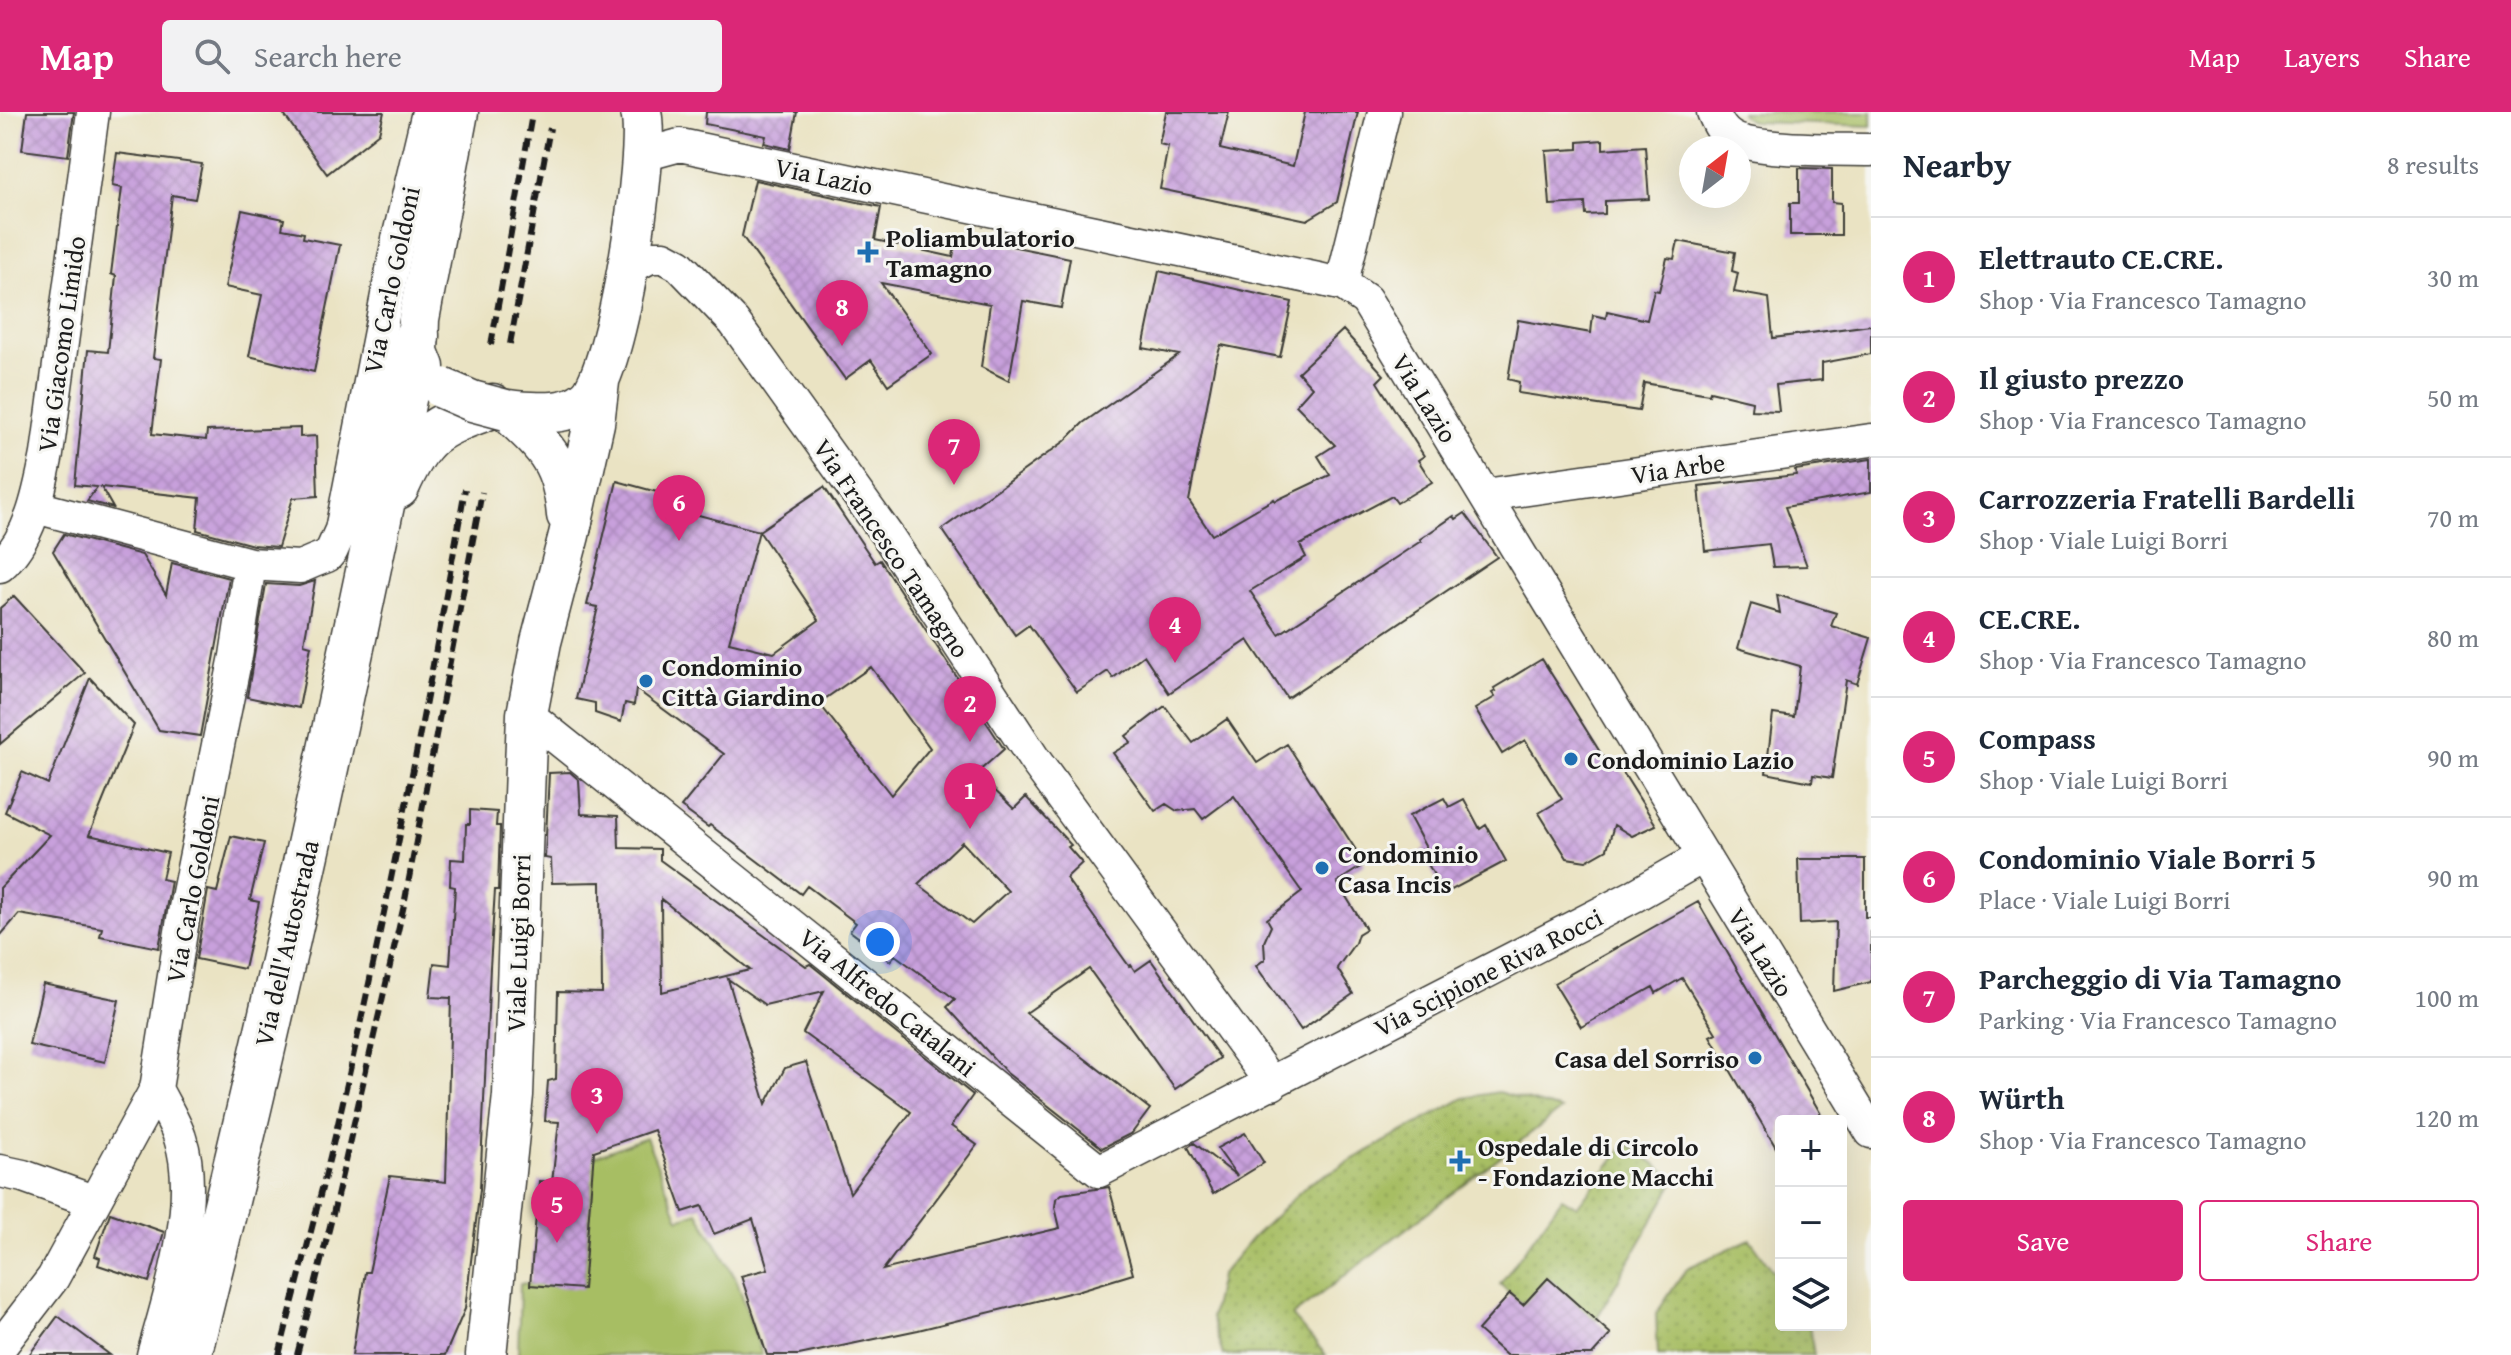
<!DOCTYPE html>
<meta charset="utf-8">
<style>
:root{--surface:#fff;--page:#f2f2f3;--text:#1f2937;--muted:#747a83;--line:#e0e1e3;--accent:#db2777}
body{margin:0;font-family:"Gentium Book Plus",serif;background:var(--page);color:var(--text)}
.controls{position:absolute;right:24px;bottom:24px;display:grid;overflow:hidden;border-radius:8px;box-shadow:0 8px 32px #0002}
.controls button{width:72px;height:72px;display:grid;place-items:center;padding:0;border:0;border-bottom:2px solid var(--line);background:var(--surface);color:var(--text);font:40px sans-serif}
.compass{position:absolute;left:1679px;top:24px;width:72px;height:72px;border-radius:50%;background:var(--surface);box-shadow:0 8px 32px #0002;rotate:31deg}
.you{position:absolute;left:880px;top:830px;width:28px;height:28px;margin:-20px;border:6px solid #fff;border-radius:50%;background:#1a73e8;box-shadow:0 0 0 12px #1a73e833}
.badge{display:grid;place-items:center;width:52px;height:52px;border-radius:50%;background:var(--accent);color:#fff;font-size:26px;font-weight:700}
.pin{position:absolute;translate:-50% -66px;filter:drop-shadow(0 2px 4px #0008)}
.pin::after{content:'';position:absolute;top:42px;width:28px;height:24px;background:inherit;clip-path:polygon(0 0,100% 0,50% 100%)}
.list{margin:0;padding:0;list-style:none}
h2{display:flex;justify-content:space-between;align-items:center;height:104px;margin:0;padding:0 32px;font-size:34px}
h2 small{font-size:26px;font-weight:400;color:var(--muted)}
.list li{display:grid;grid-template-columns:52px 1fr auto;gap:24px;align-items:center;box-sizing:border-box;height:120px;padding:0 32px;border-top:2px solid var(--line)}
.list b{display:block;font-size:30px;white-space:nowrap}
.list p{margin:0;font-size:26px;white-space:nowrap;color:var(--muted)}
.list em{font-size:26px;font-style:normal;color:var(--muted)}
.actions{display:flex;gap:16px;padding:24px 32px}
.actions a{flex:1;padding:18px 0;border:2px solid var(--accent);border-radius:8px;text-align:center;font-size:28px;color:var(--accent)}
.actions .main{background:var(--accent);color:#fff}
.icon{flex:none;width:44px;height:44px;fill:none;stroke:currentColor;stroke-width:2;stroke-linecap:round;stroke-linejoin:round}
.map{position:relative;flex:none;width:1871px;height:1243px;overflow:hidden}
header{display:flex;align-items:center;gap:48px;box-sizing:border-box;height:112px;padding:0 40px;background:var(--accent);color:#fff}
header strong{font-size:38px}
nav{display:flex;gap:44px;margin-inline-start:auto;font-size:28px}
.search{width:560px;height:72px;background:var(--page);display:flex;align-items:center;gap:20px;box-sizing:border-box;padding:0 28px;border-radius:8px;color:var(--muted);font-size:30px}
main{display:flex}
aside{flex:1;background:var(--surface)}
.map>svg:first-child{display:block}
</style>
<header>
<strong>Map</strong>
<div class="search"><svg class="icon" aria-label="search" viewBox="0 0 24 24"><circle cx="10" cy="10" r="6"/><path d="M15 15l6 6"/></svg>Search here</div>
<nav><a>Map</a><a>Layers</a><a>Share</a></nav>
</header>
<main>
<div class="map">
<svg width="1871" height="1243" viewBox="0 0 1871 1243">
<defs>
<pattern id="grass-dots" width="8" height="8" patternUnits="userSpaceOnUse" patternTransform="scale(2)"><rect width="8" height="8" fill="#a7be64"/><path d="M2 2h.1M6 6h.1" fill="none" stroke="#8fa356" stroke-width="1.8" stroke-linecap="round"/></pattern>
<pattern id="building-cross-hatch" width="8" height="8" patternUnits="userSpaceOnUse" patternTransform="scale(2)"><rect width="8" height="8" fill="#c8a0dc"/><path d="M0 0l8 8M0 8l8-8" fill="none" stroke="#ab89bc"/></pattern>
</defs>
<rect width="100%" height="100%" fill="#f6f6f2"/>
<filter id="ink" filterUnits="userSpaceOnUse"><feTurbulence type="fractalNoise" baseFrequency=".0125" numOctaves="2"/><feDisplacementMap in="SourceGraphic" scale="16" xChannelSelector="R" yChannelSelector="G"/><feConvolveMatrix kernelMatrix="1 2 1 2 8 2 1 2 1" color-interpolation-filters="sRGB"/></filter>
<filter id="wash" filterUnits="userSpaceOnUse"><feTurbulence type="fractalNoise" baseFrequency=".006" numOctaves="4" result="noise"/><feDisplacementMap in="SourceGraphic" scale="32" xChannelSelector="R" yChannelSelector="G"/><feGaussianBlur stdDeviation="1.8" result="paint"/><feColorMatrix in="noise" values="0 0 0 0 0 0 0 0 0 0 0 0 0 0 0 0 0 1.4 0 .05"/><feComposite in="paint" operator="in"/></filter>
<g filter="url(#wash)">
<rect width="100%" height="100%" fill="#eae3c3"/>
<!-- grass -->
<path fill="url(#grass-dots)" stroke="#626d40" stroke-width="2" d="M 1498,980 L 1561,998 L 1292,1204 L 1326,1243 L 1223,1243 L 1211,1206 L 1220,1164 L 1252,1126 L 1308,1072 L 1464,986 Z
M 1626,1031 L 1676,1067 L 1595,1209 L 1523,1193 L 1500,1172 L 1562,1086 L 1577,1095 Z
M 1750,1127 L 1781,1170 L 1781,1213 L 1809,1213 L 1814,1243 L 1658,1243 L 1656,1202 L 1687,1156 Z"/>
<!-- garden -->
<path fill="#a7be64" stroke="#626d40" stroke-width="2" d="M 1741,0 L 1871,0 L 1871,14 L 1753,10 L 1742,4 Z
M 646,1025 L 679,1107 L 698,1100 L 737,1169 L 762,1243 L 518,1243 L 520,1171 L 583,1176 L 591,1073 L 588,1047 Z"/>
<g id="blocks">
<!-- building -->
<path fill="url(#building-cross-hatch)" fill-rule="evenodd" d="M 27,0 L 74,0 L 68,44 L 22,38 Z
M 282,0 L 384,0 L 379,21 L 327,62 Z
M 706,0 L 797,0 L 790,37 L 764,31 L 766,24 L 705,12 Z
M 1166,0 L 1229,0 L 1220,37 L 1293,54 L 1305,0 L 1358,0 L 1337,90 L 1307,108 L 1160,77 L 1168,34 L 1159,32 Z
M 1603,28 L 1603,37 L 1645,34 L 1649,87 L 1605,89 L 1605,102 L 1586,103 L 1585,91 L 1550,93 L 1546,39 L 1578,37 L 1578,30 Z
M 117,41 L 202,52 L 195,87 L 172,83 L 153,246 L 161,247 L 152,322 L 206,328 L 207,319 L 300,316 L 300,325 L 316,324 L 318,384 L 293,386 L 278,435 L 253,433 L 197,418 L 200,386 L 101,375 L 113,396 L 87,389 L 97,375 L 75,373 L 88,238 L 108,240 L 116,164 L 111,162 L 122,76 L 112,74 Z
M 1799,56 L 1832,57 L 1832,90 L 1841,91 L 1841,123 L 1790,123 L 1790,91 L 1799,91 Z
M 755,68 L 881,95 L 875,128 L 953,145 L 957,123 L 1070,146 L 1061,196 L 1023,189 L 1009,269 L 981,255 L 990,192 L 881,171 L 932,242 L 888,273 L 871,248 L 845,267 L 742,124 Z
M 242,98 L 284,107 L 282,117 L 304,121 L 303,126 L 340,133 L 314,260 L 249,244 L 262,183 L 225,175 Z
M 1678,129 L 1735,140 L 1732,159 L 1738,161 L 1734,180 L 1769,186 L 1773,226 L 1871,213 L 1871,242 L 1822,251 L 1822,268 L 1776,273 L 1779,299 L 1751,298 L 1752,289 L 1710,279 L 1709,282 L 1644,271 L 1639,299 L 1518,281 L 1519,270 L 1508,267 L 1518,208 L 1591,221 L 1593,203 L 1606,206 L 1607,199 L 1647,208 L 1654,178 L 1659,179 L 1667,146 L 1674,147 Z
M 1159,159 L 1292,190 L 1280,245 L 1221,233 L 1215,251 L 1189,389 L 1212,423 L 1274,387 L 1275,389 L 1330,363 L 1318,344 L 1335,333 L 1296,293 L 1312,275 L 1298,260 L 1343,218 L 1384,263 L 1377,270 L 1424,344 L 1418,348 L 1432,370 L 1397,391 L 1392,384 L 1300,433 L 1306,445 L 1250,479 L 1279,522 L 1421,429 L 1420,427 L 1454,404 L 1456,407 L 1465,401 L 1497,445 L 1287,586 L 1248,528 L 1169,581 L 1144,543 L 1113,566 L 1108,559 L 1077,580 L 1029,513 L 1015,523 L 942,417 L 1065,329 L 1083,311 L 1179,243 L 1143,236 Z
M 1871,347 L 1871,380 L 1785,395 L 1807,454 L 1773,455 L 1769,432 L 1705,439 L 1699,374 L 1796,363 L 1795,358 Z
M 617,369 L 675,385 L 672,396 L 759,419 L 824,375 L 875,451 L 880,448 L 1004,637 L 977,661 L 1014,697 L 1026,685 L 1071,733 L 1068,735 L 1082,751 L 1066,766 L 1129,854 L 1131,853 L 1135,859 L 1151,848 L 1220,946 L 1175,977 L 1089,857 L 1026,901 L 1150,997 L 1132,1021 L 1102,1036 L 1007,961 L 947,895 L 955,887 L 895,843 L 890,849 L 850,819 L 856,811 L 807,774 L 801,782 L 710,713 L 708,715 L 681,695 L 724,642 L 636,577 L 634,593 L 625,591 L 621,610 L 595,601 L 595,591 L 576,587 L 598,495 L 587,493 ZM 759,419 L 819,508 L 774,541 L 729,530 ZM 871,555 L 930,636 L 891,683 L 819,591 ZM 962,730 L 1008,779 L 972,812 L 918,772 Z
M 64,422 L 142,443 L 166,483 L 172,451 L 229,466 L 200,624 L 159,618 L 53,439 Z
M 315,469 L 304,532 L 311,534 L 299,596 L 247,585 L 266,472 L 299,474 Z
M 1777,483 L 1836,501 L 1831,514 L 1871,526 L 1857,572 L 1846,568 L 1832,666 L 1813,663 L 1812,670 L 1766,661 L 1773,602 L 1794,605 L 1800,554 L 1738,536 L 1751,492 L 1780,501 Z
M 14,484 L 85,561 L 0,632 L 0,496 Z
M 1542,547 L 1610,656 L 1617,651 L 1656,713 L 1632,724 L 1614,713 L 1607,737 L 1586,749 L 1567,746 L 1539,701 L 1562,687 L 1525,628 L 1502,642 L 1475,597 L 1495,585 L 1492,581 L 1496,579 L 1494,576 Z
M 90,566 L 134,613 L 89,723 L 168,741 L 162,767 L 171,769 L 159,836 L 100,824 L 102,816 L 19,802 L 0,824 L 0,776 L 50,723 L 5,700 L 22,660 L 48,672 Z
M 1165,594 L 1193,631 L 1227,607 L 1257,651 L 1287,632 L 1365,752 L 1337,770 L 1366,817 L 1358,822 L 1355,831 L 1337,856 L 1353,882 L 1301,918 L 1256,854 L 1265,847 L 1264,830 L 1271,814 L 1267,807 L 1302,780 L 1234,684 L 1203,707 L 1195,697 L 1177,699 L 1166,692 L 1155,699 L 1113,641 L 1131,630 L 1126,624 Z
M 570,660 L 579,668 L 581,702 L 618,704 L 619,736 L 660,737 L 660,748 L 806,854 L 810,852 L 973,983 L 951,1014 L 977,1033 L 883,1158 L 1060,1116 L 1055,1095 L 1056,1087 L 1062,1082 L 1109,1075 L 1133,1162 L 1077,1179 L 918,1218 L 799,1243 L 767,1243 L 741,1164 L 768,1157 L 753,1107 L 714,1122 L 702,1094 L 683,1100 L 654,1018 L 594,1039 L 583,1177 L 530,1173 L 539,1069 L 552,1070 L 559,1010 L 545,1009 L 548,969 L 556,967 L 558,880 L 602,881 L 601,770 L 552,771 L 551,747 L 545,746 L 549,661 ZM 661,787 L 750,858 L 662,880 ZM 728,867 L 765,893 L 824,879 L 803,921 L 911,1000 L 850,1081 L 806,950 L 785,956 L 766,992 Z
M 1444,686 L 1449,695 L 1464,687 L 1480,717 L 1486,713 L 1506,749 L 1444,782 L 1421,739 L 1426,736 L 1409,704 Z
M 470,698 L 497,700 L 496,714 L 500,714 L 498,778 L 495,778 L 490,855 L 480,1077 L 465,1197 L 445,1243 L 352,1243 L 365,1160 L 369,1160 L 390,1064 L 446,1070 L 451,886 L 430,885 L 434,851 L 450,853 L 455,775 L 450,774 L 451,747 L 465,748 L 466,712 L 470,712 Z
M 231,724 L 264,731 L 250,788 L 259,790 L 244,857 L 196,847 L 208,778 L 217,780 Z
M 1798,747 L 1865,747 L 1865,805 L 1871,805 L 1871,870 L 1834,879 L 1836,810 L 1800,812 Z
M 1698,790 L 1825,1009 L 1781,1009 L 1781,1044 L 1710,924 L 1716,921 L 1682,866 L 1656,881 L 1653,875 L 1581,915 L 1554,871 Z
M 43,872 L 119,888 L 105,950 L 29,933 Z
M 1245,1021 L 1264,1051 L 1213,1082 L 1188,1035 L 1194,1031 L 1237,1064 L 1217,1036 Z
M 110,1101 L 164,1120 L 149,1170 L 98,1153 L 100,1146 L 95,1144 Z
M 1548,1166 L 1611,1222 L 1592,1243 L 1506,1243 L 1478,1218 L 1510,1182 L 1523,1193 Z
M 58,1204 L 110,1243 L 29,1243 Z"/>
</g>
</g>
<g filter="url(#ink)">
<use href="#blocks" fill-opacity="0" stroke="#3b3a35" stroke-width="2"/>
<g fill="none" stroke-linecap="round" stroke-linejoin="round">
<defs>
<path id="minor" d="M 1713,0 C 1718,11 1721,19 1731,25 C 1754,40 1841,37 1871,38
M 643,43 L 680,33 L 1318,167 L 1344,173 L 1366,188 L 1871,1020
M 626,164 L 637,152 L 650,145 L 664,145 L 679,153 L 734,210 L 889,426 L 1034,647 L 1272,972
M 1344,173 L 1345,158 L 1384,0
M 1485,383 L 1871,328
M 36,395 L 250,452 L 300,455 L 314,449 L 327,444 L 332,438 L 341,418 L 398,127 L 428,0
M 0,454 C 31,426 39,382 47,342 L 93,0
M 527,602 L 1099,1059 L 1634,784 L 1704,744
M 0,1059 L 23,1064 L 93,1089
M 0,1235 L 53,1166 L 156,977 L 184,801 L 236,544 L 250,452
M 153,1243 C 170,1183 201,1088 180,1026 C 175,1010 164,993 156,977"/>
<path id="major" d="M 424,255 L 418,240 L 419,207 L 458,0
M 506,298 C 532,300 567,306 588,286 C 617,260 651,40 641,0
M 506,298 C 544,334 562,347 567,403
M 486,1243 L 513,983 L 527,602 L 541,530 L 569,423 L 594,311 L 599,270"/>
<path id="highway" d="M 397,375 C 422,318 436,315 492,294
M 189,1243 C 274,906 347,565 417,224"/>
</defs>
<!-- minor casing -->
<use href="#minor" stroke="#3b3a35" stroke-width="35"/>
<!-- major casing -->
<use href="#major" stroke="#3b3a35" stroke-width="43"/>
<!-- highway casing -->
<use href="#highway" stroke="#3b3a35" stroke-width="47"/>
<!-- minor -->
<use href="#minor" stroke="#fff" stroke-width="32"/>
<!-- major -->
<use href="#major" stroke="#fff" stroke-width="40"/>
<!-- highway -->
<use href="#highway" stroke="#fff" stroke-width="44"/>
<!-- rail -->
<path stroke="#1c1c1c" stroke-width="6" stroke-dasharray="12 6" stroke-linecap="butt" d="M 510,232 L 550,16
M 491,233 L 531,8
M 279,1243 C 298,1169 318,1094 336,1020 C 385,807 427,592 465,377
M 297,1243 L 333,1102 L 404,793 L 482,380"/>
<defs>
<path id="major-bridge" d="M 442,276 L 472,289 L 506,298"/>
</defs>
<!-- major-bridge casing -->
<use href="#major-bridge" stroke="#3b3a35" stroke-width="43" stroke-linecap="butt"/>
<!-- major-bridge -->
<use href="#major-bridge" stroke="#fff" stroke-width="40"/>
</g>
</g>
<!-- markers -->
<g fill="#1f6fb2" stroke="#f6f6f2" stroke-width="3">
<path d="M864 128h8v8h8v8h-8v8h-8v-8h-8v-8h8z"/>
<circle cx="646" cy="569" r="8"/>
<circle cx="1571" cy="647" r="8"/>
<circle cx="1322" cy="756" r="8"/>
<circle cx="1755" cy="946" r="8"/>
<path d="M1456 1037h8v8h8v8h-8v8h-8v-8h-8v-8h8z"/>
</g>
<g text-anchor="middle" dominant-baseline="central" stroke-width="6" stroke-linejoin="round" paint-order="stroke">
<!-- street labels -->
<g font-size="26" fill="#1c1c1c" stroke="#f6f6f2">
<text transform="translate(824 64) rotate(12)">Via Lazio</text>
<text transform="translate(391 168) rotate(-78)">Via Carlo Goldoni</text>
<text transform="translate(61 232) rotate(-82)">Via Giacomo Limido</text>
<text transform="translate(1425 286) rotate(58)">Via Lazio</text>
<text transform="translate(1678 356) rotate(-8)">Via Arbe</text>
<text transform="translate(892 436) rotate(56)">Via Francesco Tamagno</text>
<text transform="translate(192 777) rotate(-79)">Via Carlo Goldoni</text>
<text transform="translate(286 831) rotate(-77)">Via dell'Autostrada</text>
<text transform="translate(518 831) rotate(-88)">Viale Luigi Borri</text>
<text transform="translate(1761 840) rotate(58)">Via Lazio</text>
<text transform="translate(1488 860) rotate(-27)">Via Scipione Riva Rocci</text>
<text transform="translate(888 890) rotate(39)">Via Alfredo Catalani</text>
</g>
<!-- poi labels -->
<g font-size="26" font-weight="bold" fill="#1c1c1c" stroke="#f6f6f2" text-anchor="start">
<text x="886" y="125">Poliambulatorio<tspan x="886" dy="30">Tamagno</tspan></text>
<text x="662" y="554">Condominio<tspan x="662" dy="30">Città Giardino</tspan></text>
<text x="1587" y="647">Condominio Lazio</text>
<text x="1338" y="741">Condominio<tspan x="1338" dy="30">Casa Incis</tspan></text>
<text x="1739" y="946" text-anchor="end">Casa del Sorriso</text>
<text x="1478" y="1034">Ospedale di Circolo<tspan x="1478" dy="30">- Fondazione Macchi</tspan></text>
</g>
</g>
</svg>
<div class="controls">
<button>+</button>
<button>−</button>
<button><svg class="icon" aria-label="layers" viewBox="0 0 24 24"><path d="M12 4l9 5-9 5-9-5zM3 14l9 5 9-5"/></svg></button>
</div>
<svg class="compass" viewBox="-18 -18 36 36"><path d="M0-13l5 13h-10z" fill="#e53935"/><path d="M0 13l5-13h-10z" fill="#747a83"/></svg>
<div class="you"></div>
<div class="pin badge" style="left:970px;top:717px">1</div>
<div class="pin badge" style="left:970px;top:630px">2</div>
<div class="pin badge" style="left:597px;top:1022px">3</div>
<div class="pin badge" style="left:1175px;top:551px">4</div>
<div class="pin badge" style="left:557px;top:1131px">5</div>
<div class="pin badge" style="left:679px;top:429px">6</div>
<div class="pin badge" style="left:954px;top:373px">7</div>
<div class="pin badge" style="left:842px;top:234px">8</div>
</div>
<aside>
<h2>Nearby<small>8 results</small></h2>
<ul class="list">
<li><span class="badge">1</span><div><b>Elettrauto CE.CRE.</b><p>Shop · Via Francesco Tamagno</p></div><em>30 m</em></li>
<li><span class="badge">2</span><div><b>Il giusto prezzo</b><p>Shop · Via Francesco Tamagno</p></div><em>50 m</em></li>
<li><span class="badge">3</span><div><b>Carrozzeria Fratelli Bardelli</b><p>Shop · Viale Luigi Borri</p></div><em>70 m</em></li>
<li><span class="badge">4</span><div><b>CE.CRE.</b><p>Shop · Via Francesco Tamagno</p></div><em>80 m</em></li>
<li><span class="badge">5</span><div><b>Compass</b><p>Shop · Viale Luigi Borri</p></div><em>90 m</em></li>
<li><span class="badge">6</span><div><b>Condominio Viale Borri 5</b><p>Place · Viale Luigi Borri</p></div><em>90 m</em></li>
<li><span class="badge">7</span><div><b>Parcheggio di Via Tamagno</b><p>Parking · Via Francesco Tamagno</p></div><em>100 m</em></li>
<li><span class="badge">8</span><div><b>Würth</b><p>Shop · Via Francesco Tamagno</p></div><em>120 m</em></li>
</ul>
<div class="actions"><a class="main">Save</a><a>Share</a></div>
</aside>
</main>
